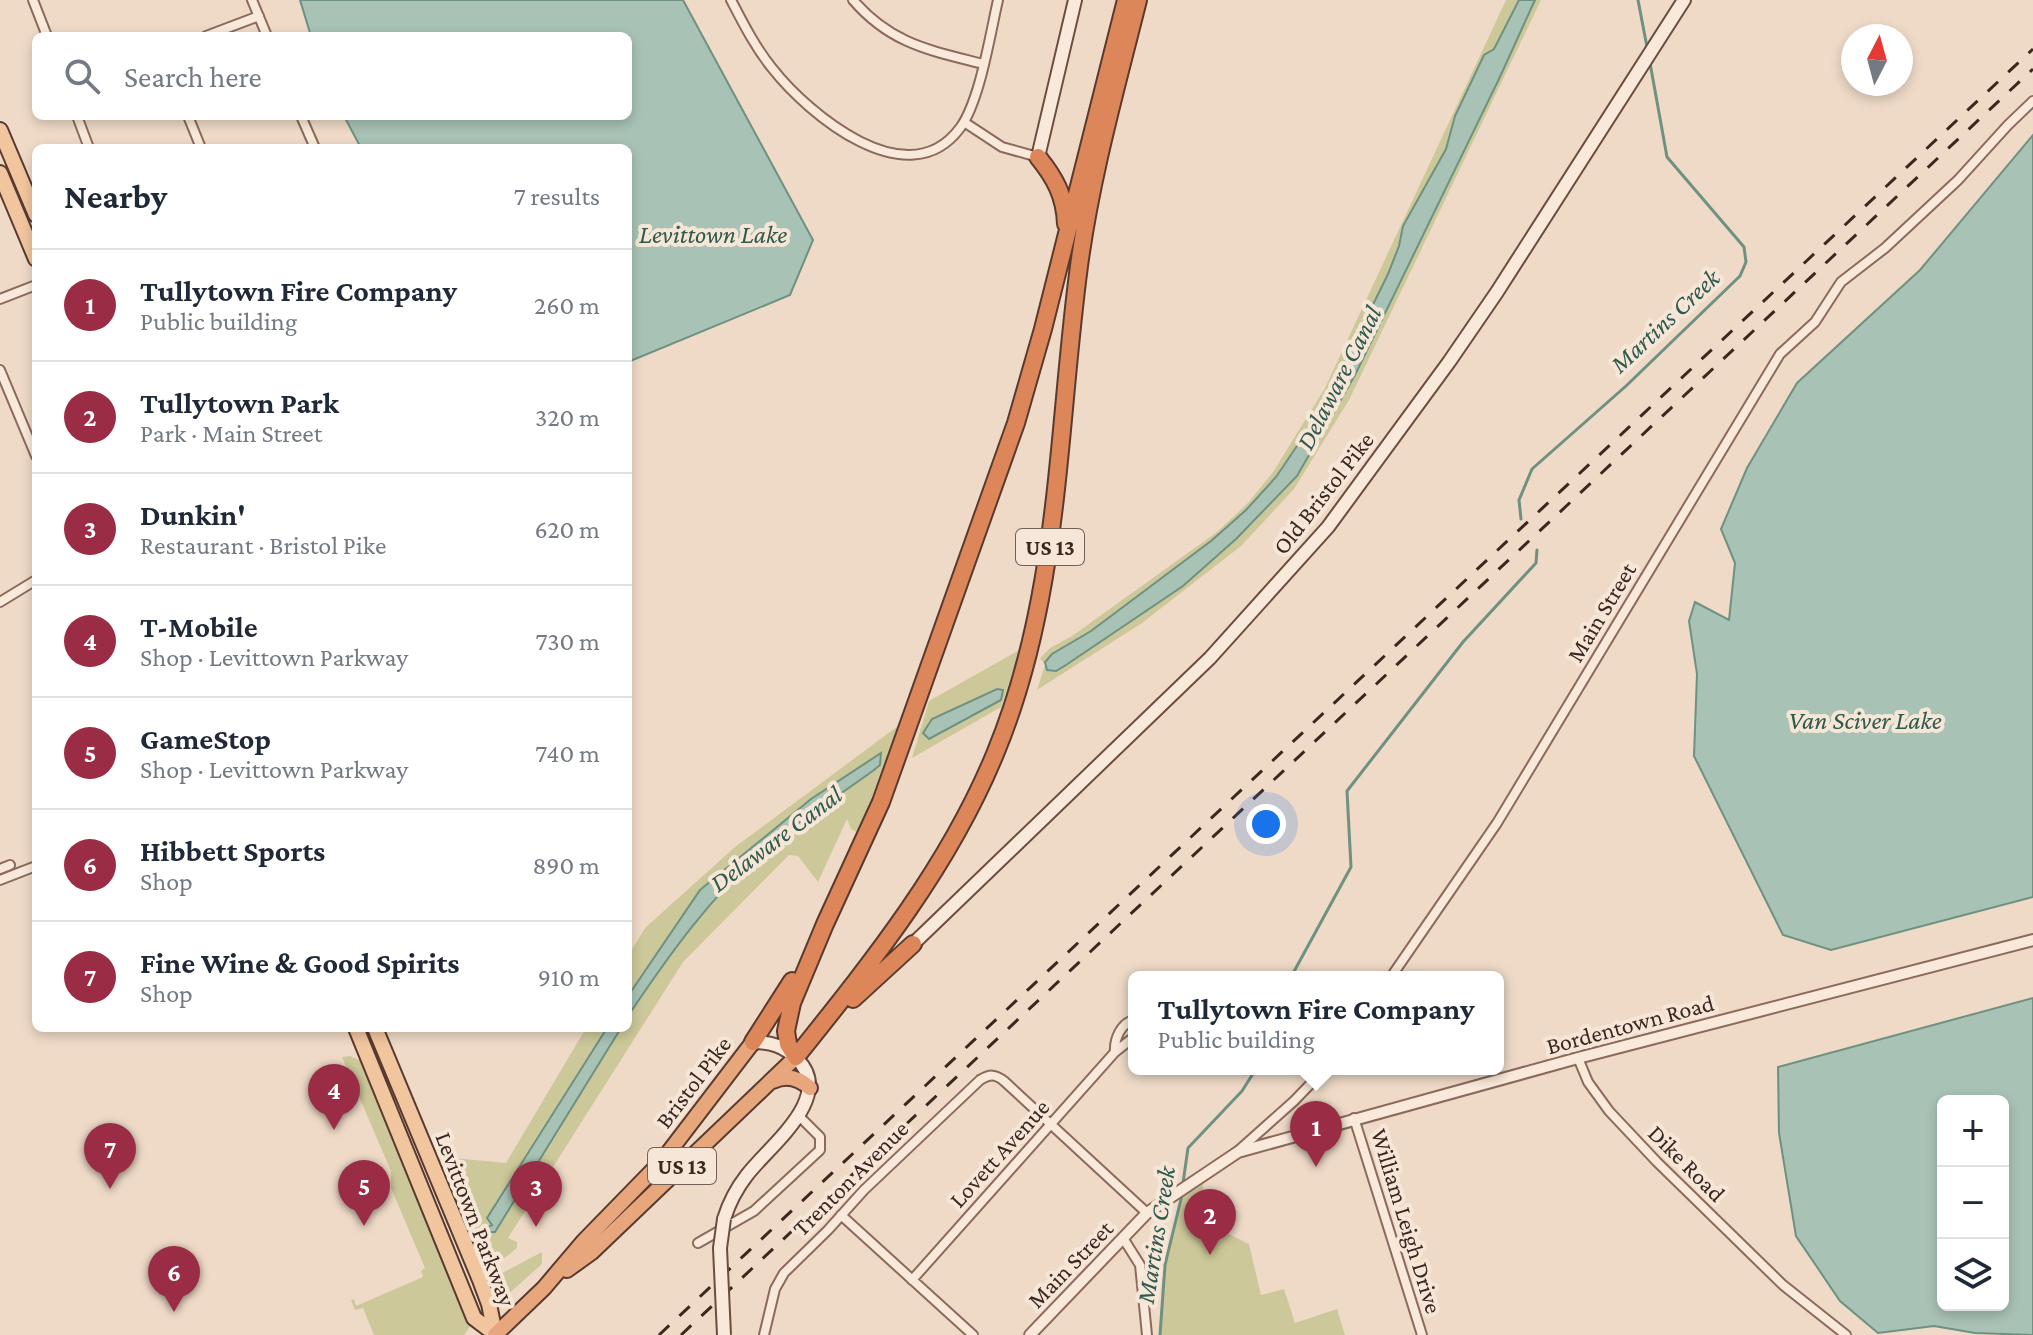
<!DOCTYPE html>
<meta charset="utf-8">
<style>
:root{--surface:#fff;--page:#f2f2f3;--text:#1f2937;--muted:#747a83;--line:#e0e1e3;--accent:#9a2c45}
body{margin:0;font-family:"Crimson Pro",serif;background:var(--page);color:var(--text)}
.controls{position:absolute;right:24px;bottom:24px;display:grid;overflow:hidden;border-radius:12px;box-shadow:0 4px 12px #0003}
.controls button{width:72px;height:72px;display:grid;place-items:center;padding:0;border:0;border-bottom:2px solid var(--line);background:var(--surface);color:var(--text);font:40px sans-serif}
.compass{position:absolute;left:1841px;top:24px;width:72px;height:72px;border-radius:50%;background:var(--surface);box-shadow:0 4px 12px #0003;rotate:6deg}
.you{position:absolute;left:1266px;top:824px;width:28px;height:28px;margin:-20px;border:6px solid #fff;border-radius:50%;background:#1a73e8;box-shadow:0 0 0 12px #1a73e833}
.badge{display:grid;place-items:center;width:52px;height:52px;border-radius:50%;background:var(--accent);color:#fff;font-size:26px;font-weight:700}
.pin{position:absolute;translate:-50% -66px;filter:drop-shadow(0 2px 4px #0008)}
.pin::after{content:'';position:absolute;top:42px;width:28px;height:24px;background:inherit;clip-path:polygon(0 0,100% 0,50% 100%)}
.popup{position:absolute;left:1128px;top:971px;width:376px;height:104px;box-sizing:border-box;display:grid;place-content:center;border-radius:12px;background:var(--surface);filter:drop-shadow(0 2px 6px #0005);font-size:26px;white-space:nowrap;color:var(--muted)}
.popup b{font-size:30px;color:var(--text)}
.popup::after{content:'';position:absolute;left:50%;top:100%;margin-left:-16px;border:16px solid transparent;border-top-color:var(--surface)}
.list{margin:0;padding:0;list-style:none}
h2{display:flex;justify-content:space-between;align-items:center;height:104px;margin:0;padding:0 32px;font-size:34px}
h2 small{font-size:26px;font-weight:400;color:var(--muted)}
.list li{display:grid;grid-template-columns:52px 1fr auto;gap:24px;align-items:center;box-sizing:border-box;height:112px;padding:0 32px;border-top:2px solid var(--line)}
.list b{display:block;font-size:30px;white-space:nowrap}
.list p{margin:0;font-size:26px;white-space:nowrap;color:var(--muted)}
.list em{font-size:26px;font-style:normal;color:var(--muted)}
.icon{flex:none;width:44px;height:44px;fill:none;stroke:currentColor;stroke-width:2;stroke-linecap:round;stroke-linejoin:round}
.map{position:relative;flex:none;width:2033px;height:1335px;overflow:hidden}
.search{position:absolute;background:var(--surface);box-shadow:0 4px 12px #0003;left:32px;top:32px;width:600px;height:88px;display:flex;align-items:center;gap:20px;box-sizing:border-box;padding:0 28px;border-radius:12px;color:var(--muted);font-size:30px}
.panel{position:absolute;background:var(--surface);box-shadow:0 4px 12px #0003;left:32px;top:144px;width:600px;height:888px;border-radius:12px}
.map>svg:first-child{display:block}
</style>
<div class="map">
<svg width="2033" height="1335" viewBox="0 0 2033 1335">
<rect width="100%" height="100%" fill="#efdac7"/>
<!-- green -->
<path fill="#cdc89a" d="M 1506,0 L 1541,0 L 1349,400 L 1294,489 L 1241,546 L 1142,623 L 1037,690 L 1045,665 L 1040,658 L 1050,648 L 1072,636 L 1217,532 L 1249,502 L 1273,472 L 1325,388 Z
M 1021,649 L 1001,707 L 912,758 L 929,701 Z
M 898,726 L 859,833 L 851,829 L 847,819 L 818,882 L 798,856 L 789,855 L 683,962 L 508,1238 L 517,1242 L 517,1248 C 506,1257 490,1271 477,1261 L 434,1157 L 447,1165 L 444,1157 L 506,1163 L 586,1028 L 628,1028 L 628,956 L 645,928 L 735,847 Z
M 350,1056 L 364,1062 L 471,1325 L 464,1335 L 374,1335 L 363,1308 L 355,1310 L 351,1300 L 354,1299 L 356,1306 L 423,1277 L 421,1271 L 425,1268 L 391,1188 L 391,1171 L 342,1057 Z
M 1203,1184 L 1204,1222 L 1249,1244 L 1261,1295 L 1284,1289 L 1295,1323 L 1337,1309 L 1345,1335 L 1160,1335 L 1165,1265 L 1181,1198 Z
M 542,1252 L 542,1264 L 506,1296 L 500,1297 L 493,1278 Z"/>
<!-- water -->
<path fill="#a8c2b5" stroke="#6e9181" stroke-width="2" fill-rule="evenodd" d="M 300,0 L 683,0 L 813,240 L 790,295 L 628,362 L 628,148 L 361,148 L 344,116 L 628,116 L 628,36 L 311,36 Z
M 1519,0 L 1535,0 L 1499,79 L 1355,375 L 1297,476 L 1236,539 L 1183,586 L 1066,665 L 1056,671 L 1047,670 L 1045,662 L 1052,654 L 1091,631 L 1211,541 L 1246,510 L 1276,477 L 1305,434 L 1332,388 L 1388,274 L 1399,246 L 1403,226 L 1446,149 L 1455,116 L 1484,55 L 1494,49 Z
M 2033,135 L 2033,897 L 1831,950 L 1783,935 L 1694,756 L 1697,674 L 1689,621 L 1695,602 L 1729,620 L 1735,563 L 1721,529 L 1747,468 L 1797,383 L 1920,270 Z
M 997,689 L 1003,690 L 1001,700 L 929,739 L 923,733 L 932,719 Z
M 881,753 L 880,765 L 874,770 C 840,795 801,819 769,846 C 712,894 669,955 628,1016 L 628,996 L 700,890 L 811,799 Z
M 2033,998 L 2033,1335 L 1975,1333 L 1934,1326 L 1878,1333 L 1840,1301 L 1796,1236 L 1779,1133 L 1778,1067 ZM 2003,1101 L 2003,1305 L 1943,1305 L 1943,1101 Z
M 607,1028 L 621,1028 L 495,1232 L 489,1232 L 487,1228 L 492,1225 L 487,1218 Z"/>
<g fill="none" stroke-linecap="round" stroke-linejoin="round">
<!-- stream -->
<path stroke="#6e9181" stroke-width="3" d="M 1638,0 L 1647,47
M 1521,519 L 1519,500 L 1532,469 L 1626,386 L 1740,276 L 1746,262 L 1744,247 L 1667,157 L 1650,63
M 1291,977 L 1351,867 L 1347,791 L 1463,642 L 1536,563 L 1537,550
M 1183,1183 L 1188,1148 L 1242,1091 L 1256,1069
M 1160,1335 L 1165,1265 L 1182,1195"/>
<defs>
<path id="minor" d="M 33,0 L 47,36
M 252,0 L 267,36
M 731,0 C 743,23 755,47 772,68 C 808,114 908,198 960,128 C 980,101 990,35 998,0
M 853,0 C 891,44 929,50 983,64
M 206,36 L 259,16
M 77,116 L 89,148
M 188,116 L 201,148
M 301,116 L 315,148
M 964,122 L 1002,147 L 1038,157
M 0,299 L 36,285
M 0,370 L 36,456
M 0,602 L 36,580
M 0,869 L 10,865
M 0,880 L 36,866
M 1391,977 L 1497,823 L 1780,354 L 1815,322 L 1841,282 L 1885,248 L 1958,180 L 2008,125 L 2033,101
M 1115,1052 C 1114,1039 1121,1023 1134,1020
M 1578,1058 L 1588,1082 L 1609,1111 L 1657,1162 L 1783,1285 L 1846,1335
M 1354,1118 L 1422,1335
M 1238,1151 L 1294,1101 L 1325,1069
M 841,1215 L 973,1335
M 1123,1238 L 1140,1265 L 1147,1335
M 698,1243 L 754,1211 L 820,1150 L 820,1137 L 799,1116
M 912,1280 L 1115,1052 L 1134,1037
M 764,1335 L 775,1289 L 784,1273 L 828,1230 L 864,1190 L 980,1080 C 990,1074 995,1074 1004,1081 L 1147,1213"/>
<path id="tertiary" d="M 1030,1335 L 1147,1213 L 1238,1152 L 1578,1058 L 2033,940"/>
<path id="secondary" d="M 1038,157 L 1075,0
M 913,944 L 1210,658 L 1328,527 L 1449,362 L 1497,292 L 1684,0
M 724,1219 C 729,1203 736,1189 747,1175 C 769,1146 836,1097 797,1059 C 784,1046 771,1042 753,1042"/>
<path id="primary" d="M 0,130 L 36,215
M 0,173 L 36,259
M 356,1028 L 474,1318 L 495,1334
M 375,1028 L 480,1280 L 489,1304 L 495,1334"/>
<path id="trunk" d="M 773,1081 C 787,1074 799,1078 810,1088
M 567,1270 L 592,1252 L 796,1057
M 495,1335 L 544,1288 L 583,1242 L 662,1161 L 753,1042"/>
<path id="motorway" d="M 1126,0 L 1043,329 L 1016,423 L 881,802 L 825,924 L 792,1003 L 786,1031 L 788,1044 L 796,1057 C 872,962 948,868 995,754 C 1060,598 1057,431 1079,266 C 1091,176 1116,88 1138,0
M 1038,157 C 1055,178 1065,196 1066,224
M 853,999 L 913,944
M 753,1042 L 792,981"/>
</defs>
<!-- minor casing -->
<use href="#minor" stroke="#8b6a5c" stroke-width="12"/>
<!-- tertiary casing -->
<use href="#tertiary" stroke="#8b6a5c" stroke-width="14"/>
<!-- secondary casing -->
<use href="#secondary" stroke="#6c4c3f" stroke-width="16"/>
<!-- primary casing -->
<use href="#primary" stroke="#593a30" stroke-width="18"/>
<!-- trunk casing -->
<use href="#trunk" stroke="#593a30" stroke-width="18"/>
<!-- motorway casing -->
<use href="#motorway" stroke="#593a30" stroke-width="20"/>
<!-- minor -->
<use href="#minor" stroke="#f9e9da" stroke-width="8"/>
<!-- tertiary -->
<use href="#tertiary" stroke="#f9e9da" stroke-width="10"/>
<!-- secondary -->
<use href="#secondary" stroke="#f9e9da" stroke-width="12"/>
<!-- primary -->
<use href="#primary" stroke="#f1c69f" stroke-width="14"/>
<!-- trunk -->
<use href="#trunk" stroke="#e7a67c" stroke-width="14"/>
<!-- motorway -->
<use href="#motorway" stroke="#dd8659" stroke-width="16"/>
<!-- rail -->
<path stroke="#3b2720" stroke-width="3" stroke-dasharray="14 14" stroke-linecap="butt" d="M 659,1335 L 2033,49
M 681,1335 L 2033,69"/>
<defs>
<path id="secondary-bridge" d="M 724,1335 L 720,1248 L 724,1219"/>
</defs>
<!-- secondary-bridge casing -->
<use href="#secondary-bridge" stroke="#6c4c3f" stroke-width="16" stroke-linecap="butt"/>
<!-- secondary-bridge -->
<use href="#secondary-bridge" stroke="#f9e9da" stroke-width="12"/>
</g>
<g text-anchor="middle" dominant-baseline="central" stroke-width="8" stroke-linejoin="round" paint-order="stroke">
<!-- shield labels -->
<g fill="#f6e6d7" stroke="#736057" stroke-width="2">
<rect x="1016" y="529" width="68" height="36" rx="6"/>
<rect x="648" y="1148" width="68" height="36" rx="6"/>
</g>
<g font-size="22" font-weight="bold" fill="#3b2720">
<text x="1050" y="547">US 13</text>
<text x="682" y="1166">US 13</text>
</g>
<!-- street labels -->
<g font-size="24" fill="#3b2720" stroke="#f6e6d7">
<text transform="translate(1323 493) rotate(-52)">Old Bristol Pike</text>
<text transform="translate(1601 612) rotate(-59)">Main Street</text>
<text transform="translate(1630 1024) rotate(-15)">Bordentown Road</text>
<text transform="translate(693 1082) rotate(-53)">Bristol Pike</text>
<text transform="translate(999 1153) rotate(-48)">Lovett Avenue</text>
<text transform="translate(1687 1163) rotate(45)">Dike Road</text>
<text transform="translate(850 1178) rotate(-45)">Trenton Avenue</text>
<text transform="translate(476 1219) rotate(69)">Levittown Parkway</text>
<text transform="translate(1407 1221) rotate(73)">William Leigh Drive</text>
<text transform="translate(1070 1264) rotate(-46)">Main Street</text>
</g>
<!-- water labels -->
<g font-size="26" font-style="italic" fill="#2f5a4e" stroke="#f6e6d7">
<text x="713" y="234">Levittown Lake</text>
<text transform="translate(1665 321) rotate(-43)">Martins Creek</text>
<text transform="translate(1339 378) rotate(-63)">Delaware Canal</text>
<text x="1865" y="720">Van Sciver Lake</text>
<text transform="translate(776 839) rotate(-37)">Delaware Canal</text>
<text transform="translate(1156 1235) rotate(-81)">Martins Creek</text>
</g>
</g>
</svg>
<div class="controls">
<button>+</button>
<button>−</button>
<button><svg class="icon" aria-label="layers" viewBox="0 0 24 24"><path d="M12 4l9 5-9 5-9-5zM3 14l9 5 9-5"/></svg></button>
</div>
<svg class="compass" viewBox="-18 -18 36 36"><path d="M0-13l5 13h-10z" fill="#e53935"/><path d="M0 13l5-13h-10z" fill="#747a83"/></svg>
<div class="you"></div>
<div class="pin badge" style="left:1316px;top:1167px">1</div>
<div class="popup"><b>Tullytown Fire Company</b>Public building</div>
<div class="pin badge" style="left:1210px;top:1255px">2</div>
<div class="pin badge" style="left:536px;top:1227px">3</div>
<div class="pin badge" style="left:334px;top:1130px">4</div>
<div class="pin badge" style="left:364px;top:1226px">5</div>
<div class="pin badge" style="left:174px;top:1312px">6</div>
<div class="pin badge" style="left:110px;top:1189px">7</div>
<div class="search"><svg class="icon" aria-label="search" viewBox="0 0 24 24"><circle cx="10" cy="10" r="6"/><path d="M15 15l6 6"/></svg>Search here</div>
<section class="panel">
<h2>Nearby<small>7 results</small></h2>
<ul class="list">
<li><span class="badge">1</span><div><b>Tullytown Fire Company</b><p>Public building</p></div><em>260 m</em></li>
<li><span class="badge">2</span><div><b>Tullytown Park</b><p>Park · Main Street</p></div><em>320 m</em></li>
<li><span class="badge">3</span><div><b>Dunkin'</b><p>Restaurant · Bristol Pike</p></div><em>620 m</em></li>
<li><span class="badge">4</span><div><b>T-Mobile</b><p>Shop · Levittown Parkway</p></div><em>730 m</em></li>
<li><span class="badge">5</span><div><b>GameStop</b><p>Shop · Levittown Parkway</p></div><em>740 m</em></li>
<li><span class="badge">6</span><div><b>Hibbett Sports</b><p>Shop</p></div><em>890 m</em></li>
<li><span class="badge">7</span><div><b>Fine Wine &amp; Good Spirits</b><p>Shop</p></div><em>910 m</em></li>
</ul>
</section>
</div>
